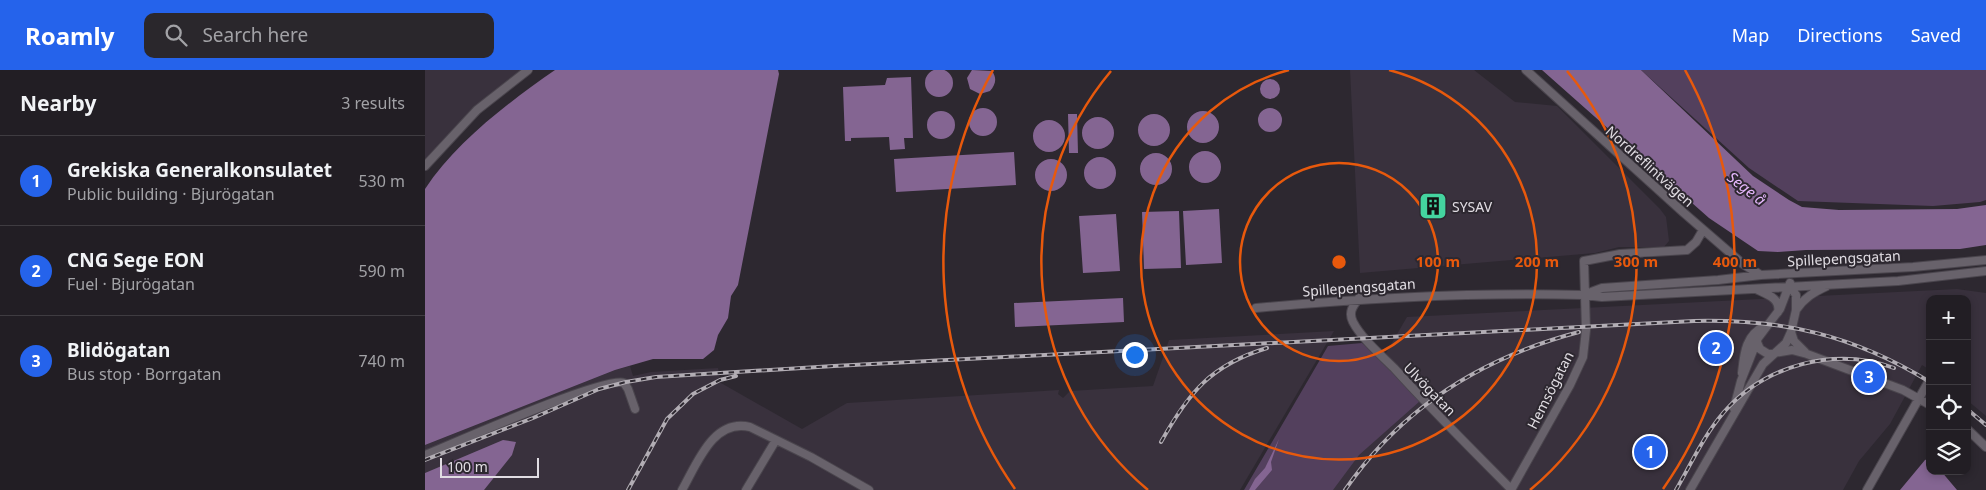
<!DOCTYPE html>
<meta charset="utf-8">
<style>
:root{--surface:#221e24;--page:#2a272c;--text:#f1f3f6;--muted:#a2a2a6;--line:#3f3c41;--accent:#2563eb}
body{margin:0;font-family:"Noto Sans",sans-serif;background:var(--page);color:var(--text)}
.controls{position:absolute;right:15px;bottom:15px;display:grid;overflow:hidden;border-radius:10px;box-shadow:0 2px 8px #0003}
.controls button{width:45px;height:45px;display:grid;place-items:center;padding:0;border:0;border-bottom:1px solid var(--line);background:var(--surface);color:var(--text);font:25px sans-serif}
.scale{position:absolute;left:15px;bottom:12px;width:99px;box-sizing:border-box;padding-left:5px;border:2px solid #e1dde3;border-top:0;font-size:14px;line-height:18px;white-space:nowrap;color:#e1dde3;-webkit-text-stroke:4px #2d2830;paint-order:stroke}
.you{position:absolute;left:709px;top:284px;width:18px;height:18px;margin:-12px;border:4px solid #fff;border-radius:50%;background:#1a73e8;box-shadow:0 0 0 8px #1a73e833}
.badge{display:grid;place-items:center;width:32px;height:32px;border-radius:50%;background:var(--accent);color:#fff;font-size:16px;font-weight:700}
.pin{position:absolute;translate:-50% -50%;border:2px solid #fff;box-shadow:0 1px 5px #0006}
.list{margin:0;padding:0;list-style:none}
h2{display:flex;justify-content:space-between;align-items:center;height:65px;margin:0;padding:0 20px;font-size:21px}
h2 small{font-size:16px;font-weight:400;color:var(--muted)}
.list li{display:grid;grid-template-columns:32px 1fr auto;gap:15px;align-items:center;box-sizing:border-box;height:90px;padding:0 20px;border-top:1px solid var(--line)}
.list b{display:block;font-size:19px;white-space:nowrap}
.list p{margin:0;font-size:16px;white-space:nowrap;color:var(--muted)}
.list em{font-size:16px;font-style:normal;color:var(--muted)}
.icon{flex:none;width:28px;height:28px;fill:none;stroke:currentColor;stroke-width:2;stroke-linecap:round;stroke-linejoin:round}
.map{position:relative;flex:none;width:1561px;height:420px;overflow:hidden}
header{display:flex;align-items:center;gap:30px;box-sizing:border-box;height:70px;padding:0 25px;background:var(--accent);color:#fff}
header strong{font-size:24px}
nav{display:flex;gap:28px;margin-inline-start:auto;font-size:18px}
.search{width:350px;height:45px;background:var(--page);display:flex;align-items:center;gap:12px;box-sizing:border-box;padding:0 18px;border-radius:10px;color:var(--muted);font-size:19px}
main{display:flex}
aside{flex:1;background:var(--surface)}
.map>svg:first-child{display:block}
</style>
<header>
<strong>Roamly</strong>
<div class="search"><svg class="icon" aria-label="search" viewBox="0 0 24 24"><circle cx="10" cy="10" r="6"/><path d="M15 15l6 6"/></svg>Search here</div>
<nav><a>Map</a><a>Directions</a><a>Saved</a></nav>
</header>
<main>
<aside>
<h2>Nearby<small>3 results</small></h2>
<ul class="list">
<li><span class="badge">1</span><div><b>Grekiska Generalkonsulatet</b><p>Public building · Bjurögatan</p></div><em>530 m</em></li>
<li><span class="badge">2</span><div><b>CNG Sege EON</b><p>Fuel · Bjurögatan</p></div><em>590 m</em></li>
<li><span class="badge">3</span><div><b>Blidögatan</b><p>Bus stop · Borrgatan</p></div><em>740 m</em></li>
</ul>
</aside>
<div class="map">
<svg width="1561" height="420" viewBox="0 0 1561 420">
<rect width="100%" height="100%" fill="#2d2830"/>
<!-- built -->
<path fill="#39313d" d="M 0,0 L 103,0 L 82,15 L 0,96 Z
M 925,0 L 1049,0 L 1090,32 L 1132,36 L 1235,139 L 1241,147 L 1244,171 L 1239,177 L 1194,177 L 1170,183 L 935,203 Z
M 1532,219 L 1561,223 L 1561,346 L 1542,330 L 1542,229 L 1505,229 L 1505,300 L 1497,295 L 1465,354 L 1434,391 L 1418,420 L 881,420 L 982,247 Z
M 909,261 L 815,420 L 0,420 L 0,375 L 190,300 L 205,296 L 208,306 L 226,302 L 293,298 L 296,313 L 377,359 L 422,333 L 634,320 L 633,324 L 638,328 L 645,321 L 728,316 L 744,270 Z"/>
<!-- green -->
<path fill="#53405d" d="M 1216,0 L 1561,0 L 1561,130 L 1555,132 L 1508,136 L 1373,131 L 1324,98 Z
M 937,273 L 956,288 L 995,331 L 934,385 L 908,420 L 819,420 L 903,276 Z"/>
<!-- water -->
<path fill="#846592" d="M500 13a14 14 0 1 1 28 0a14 14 0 1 1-28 0Z
M 130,0 L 353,0 L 354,4 L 313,215 L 306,226 L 303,248 L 293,265 L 289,280 L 278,289 L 228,289 L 190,300 L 0,375 L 0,119 C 31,72 84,32 130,0 Z
M 547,0 L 567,1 C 572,8 571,14 565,21 L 555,24 L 545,19 L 542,8 Z
M 1117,0 L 1216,0 L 1328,106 L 1364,130 L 1377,137 L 1414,140 L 1532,139 L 1561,135 L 1561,175 L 1535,179 L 1381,180 L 1353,182 L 1333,181 L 1284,148 Z
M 486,7 L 488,68 L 479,68 L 480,79 L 465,80 L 464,67 L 426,68 L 426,71 L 420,71 L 418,17 L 460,15 L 462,8 Z
M835 19a10 10 0 1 1 20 0a10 10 0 1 1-20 0Z
M544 52a14 14 0 1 1 28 0a14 14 0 1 1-28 0Z
M833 50a12 12 0 1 1 24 0a12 12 0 1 1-24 0Z
M502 55a14 14 0 1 1 28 0a14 14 0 1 1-28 0Z
M762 57a16 16 0 1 1 32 0a16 16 0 1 1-32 0Z
M 643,44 L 652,44 L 653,83 L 644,83 Z
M713 60a16 16 0 1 1 32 0a16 16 0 1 1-32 0Z
M657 63a16 16 0 1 1 32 0a16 16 0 1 1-32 0Z
M608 66a16 16 0 1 1 32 0a16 16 0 1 1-32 0Z
M764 97a16 16 0 1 1 32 0a16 16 0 1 1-32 0Z
M 589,82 L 591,115 L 471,122 L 469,89 Z
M715 99a16 16 0 1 1 32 0a16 16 0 1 1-32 0Z
M659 103a16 16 0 1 1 32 0a16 16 0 1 1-32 0Z
M610 105a16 16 0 1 1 32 0a16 16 0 1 1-32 0Z
M 794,139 L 797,193 L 761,195 L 758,141 Z
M 754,141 L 756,198 L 719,199 L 717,142 Z
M 691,144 L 695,201 L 658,203 L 654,146 Z
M 698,228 L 699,252 L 590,257 L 589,233 Z
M 854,369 L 846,392 L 847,400 L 830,420 L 824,420 L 830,409 L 840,398 Z
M 78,370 L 91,372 L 87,385 L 59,420 L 0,420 L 0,403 Z
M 1505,388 L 1505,401 L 1516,401 L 1532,420 L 1475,420 L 1500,390 Z"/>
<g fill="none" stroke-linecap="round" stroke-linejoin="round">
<defs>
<path id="minor" d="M 1101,0 L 1259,143 L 1318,194 L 1334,204
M 0,96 L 52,40 L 103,0
M 1331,219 C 1341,224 1356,228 1353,242
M 1161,224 L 1177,218 L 1293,210 L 1336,205 L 1488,197 L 1561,190
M 934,228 C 928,236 923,242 928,252 C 937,269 955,284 969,298 C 1007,340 1047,380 1087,420
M 831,238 C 940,228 1049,222 1159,225 L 1177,227 L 1473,211 L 1561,201
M 1371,240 C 1379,228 1389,222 1402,216
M 1366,262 L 1369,271 L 1380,282
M 1332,272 L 1335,279 L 1343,284 L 1367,280 L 1382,284 L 1478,320 L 1505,335
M 1317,303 C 1319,285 1320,265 1340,256
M 1309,338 L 1316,311 L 1333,268 L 1355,239 L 1365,213
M 1542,359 L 1561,377
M 0,385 C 27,374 182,305 199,313 L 203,319 L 210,339
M 257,420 C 272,394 288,348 325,357 L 386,387 L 444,420
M 321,420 L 351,370
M 1086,420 L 1145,315 L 1158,287 L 1161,260 L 1159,191 L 1195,184 L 1262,180 L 1271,172 L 1278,160
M 1265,420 L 1338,294 L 1361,273 L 1366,262 L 1371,240 L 1371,225 L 1365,216
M 1442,420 L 1505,309"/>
</defs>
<!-- minor casing -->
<use href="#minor" stroke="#4a454d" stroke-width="10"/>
<!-- minor -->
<use href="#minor" stroke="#68626b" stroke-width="8"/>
<defs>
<path id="rail" d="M 1542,339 L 1561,355
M 736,372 C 764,322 786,295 842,278
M 0,390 L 108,348 L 174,319 L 201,312 L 231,307 L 409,296 L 1269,251 C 1359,249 1428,265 1505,312
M 203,420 L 242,349 L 268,324 L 295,310 L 311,306
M 920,420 C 977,337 1059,287 1154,262
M 1251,420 C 1266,394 1279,365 1299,342 C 1340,295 1410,276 1469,298"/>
</defs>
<!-- rail casing -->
<use href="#rail" stroke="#b2adb4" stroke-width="4"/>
<!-- rail -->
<use href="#rail" stroke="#2d2830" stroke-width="2" stroke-dasharray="5.5" stroke-linecap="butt"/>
</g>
<!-- distance rings -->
<g fill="none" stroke="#e8590c" stroke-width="2.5">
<circle cx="914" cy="192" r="99"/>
<path d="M964 0A198 198 0 1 1 864 0"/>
<path d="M723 420A297 297 0 0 1 686 1M1142 1A297 297 0 0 1 1105 420"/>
<path d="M590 419A396 396 0 0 1 568 0M1260 0A396 396 0 0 1 1238 419"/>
</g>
<!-- icons -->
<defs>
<symbol id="building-square" viewBox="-11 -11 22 22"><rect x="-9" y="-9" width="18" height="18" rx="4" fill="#44d49f" stroke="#2d2830"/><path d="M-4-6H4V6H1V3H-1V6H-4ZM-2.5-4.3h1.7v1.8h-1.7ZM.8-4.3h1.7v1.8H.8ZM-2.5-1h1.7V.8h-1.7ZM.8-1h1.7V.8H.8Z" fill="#111"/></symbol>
</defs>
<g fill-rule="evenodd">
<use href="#building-square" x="992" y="120" width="32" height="32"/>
</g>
<g text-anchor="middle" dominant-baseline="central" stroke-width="4" stroke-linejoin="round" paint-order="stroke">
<!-- street labels -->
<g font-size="14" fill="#e1dde3" stroke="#2d2830">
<text transform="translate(1225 96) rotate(42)">Nordreflintvägen</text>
<text transform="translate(1419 188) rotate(-3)">Spillepengsgatan</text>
<text transform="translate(934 217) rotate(-4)">Spillepengsgatan</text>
<text transform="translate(1005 319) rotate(46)">Ulvögatan</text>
<text transform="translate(1125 320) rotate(-63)">Hemsögatan</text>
</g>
<!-- poi labels -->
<g font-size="14" fill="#e1dde3" stroke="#2d2830" text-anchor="start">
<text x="1027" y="136">SYSAV</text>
</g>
<!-- water labels -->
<g font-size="15" font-style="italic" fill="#e8b9ff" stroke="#2d2830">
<text transform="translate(1322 118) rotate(38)">Sege å</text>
</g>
</g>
<circle cx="914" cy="192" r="8" fill="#e8590c" stroke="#2d2830" stroke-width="2.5"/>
<g font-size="15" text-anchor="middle" font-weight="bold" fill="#e8590c" stroke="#2d2830" stroke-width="4" stroke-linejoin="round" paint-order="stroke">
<text x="1013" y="197">100 m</text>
<text x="1112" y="197">200 m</text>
<text x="1211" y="197">300 m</text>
<text x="1310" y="197">400 m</text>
</g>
</svg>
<div class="controls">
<button>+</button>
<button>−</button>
<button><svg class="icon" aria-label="locate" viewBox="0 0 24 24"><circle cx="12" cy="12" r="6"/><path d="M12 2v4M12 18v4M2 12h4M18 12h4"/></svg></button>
<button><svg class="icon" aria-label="layers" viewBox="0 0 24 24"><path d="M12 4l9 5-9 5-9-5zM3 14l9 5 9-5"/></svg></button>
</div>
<div class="scale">100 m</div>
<div class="you"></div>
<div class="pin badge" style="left:1225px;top:382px">1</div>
<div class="pin badge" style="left:1291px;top:278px">2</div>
<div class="pin badge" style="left:1444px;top:307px">3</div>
</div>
</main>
